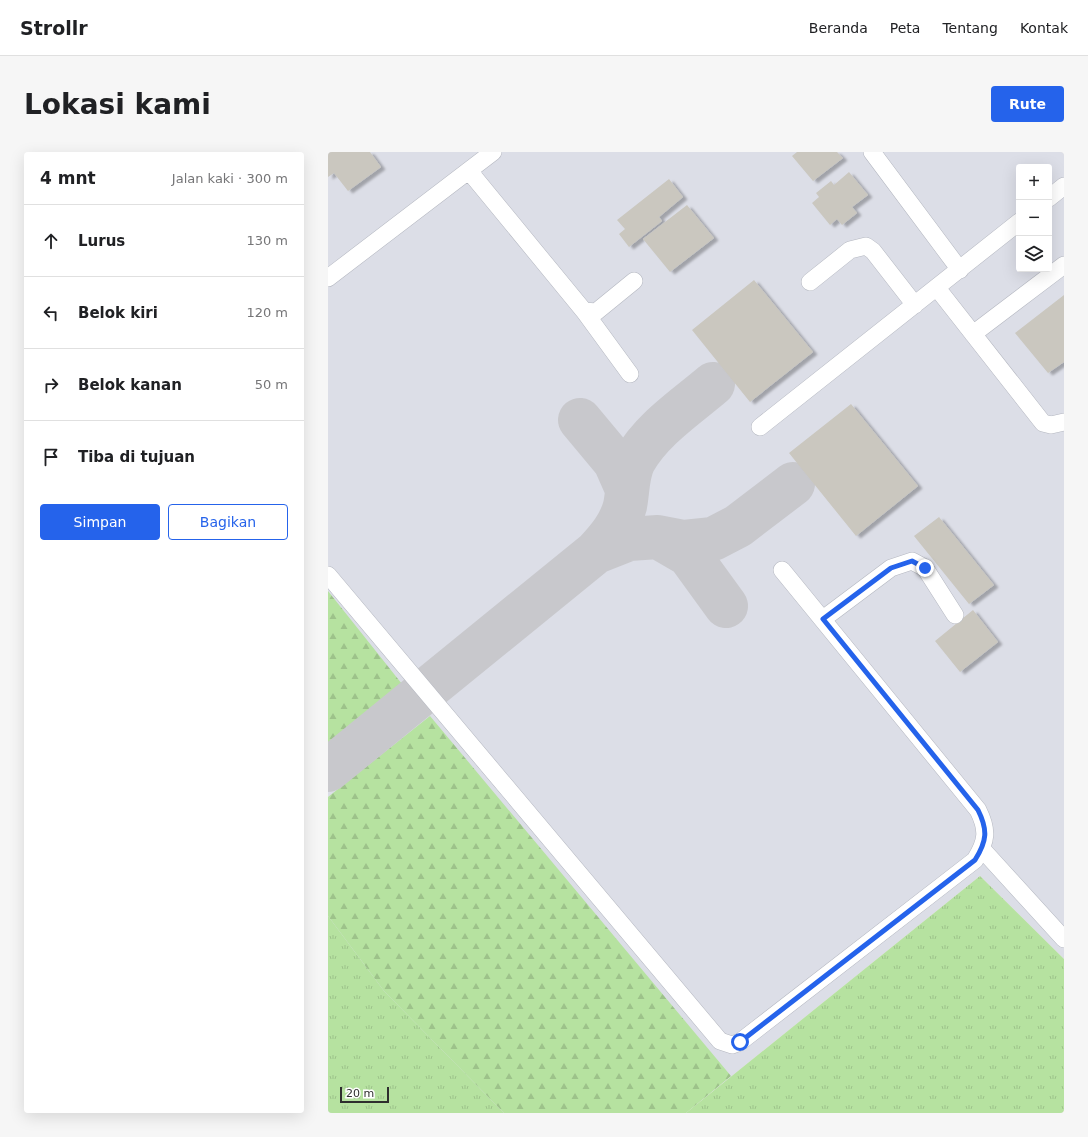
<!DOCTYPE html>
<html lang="id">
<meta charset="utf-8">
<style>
:root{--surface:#fff;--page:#f6f6f6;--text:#202124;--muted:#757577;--line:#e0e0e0;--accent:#2563eb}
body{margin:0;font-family:"DejaVu Sans",sans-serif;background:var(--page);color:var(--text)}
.controls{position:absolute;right:12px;top:12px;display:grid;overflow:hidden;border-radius:4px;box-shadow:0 4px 16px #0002}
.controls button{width:36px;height:36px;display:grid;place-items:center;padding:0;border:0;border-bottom:1px solid var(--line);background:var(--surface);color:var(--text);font:20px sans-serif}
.scale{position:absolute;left:12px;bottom:10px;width:49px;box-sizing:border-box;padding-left:4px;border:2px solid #2e2e2e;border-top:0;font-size:11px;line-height:14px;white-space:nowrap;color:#2e2e2e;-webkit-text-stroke:3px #fff;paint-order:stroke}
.stop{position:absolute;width:12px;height:12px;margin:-9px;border:3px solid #2563eb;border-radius:50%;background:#fff}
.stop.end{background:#2563eb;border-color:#fff;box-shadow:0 1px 4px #0008}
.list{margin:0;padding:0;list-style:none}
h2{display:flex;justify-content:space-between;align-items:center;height:52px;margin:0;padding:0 16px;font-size:17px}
h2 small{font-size:13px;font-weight:400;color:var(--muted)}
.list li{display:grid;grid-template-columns:26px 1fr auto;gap:12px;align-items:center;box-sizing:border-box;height:72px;padding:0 16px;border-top:1px solid var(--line)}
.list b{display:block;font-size:15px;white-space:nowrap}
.list em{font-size:13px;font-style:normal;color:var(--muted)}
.actions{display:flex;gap:8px;padding:12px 16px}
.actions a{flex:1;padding:9px 0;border:1px solid var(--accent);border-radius:4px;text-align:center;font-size:14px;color:var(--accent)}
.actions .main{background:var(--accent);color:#fff}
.icon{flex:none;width:22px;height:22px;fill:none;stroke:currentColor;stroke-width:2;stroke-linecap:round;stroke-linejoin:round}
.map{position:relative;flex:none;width:736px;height:961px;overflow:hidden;border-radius:4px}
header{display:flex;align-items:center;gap:24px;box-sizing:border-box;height:56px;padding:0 20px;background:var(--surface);border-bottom:1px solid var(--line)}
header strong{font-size:19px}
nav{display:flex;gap:22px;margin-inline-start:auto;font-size:14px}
.intro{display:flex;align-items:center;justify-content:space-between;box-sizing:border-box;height:96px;padding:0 24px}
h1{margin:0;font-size:28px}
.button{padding:10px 18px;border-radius:4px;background:var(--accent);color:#fff;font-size:14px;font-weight:700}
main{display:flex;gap:24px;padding:0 24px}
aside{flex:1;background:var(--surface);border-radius:4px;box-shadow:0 4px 16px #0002}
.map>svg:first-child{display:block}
</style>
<header>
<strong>Strollr</strong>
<nav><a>Beranda</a><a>Peta</a><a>Tentang</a><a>Kontak</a></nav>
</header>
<div class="intro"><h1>Lokasi kami</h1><a class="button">Rute</a></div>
<main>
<aside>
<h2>4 mnt<small>Jalan kaki · 300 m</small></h2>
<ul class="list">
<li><svg class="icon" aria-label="ahead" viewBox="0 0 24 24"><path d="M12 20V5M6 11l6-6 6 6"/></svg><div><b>Lurus</b></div><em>130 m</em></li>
<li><svg class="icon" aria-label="left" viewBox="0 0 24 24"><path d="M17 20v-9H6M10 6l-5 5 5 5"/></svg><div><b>Belok kiri</b></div><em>120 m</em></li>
<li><svg class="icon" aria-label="right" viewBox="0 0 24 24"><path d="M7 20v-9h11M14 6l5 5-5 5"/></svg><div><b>Belok kanan</b></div><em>50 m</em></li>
<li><svg class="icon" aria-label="arrive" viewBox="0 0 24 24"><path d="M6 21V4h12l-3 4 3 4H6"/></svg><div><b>Tiba di tujuan</b></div></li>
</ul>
<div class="actions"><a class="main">Simpan</a><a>Bagikan</a></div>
</aside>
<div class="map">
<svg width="736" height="961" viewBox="0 0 736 961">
<defs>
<pattern id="grass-tufts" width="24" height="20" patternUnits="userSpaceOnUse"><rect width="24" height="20" fill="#b6e2a0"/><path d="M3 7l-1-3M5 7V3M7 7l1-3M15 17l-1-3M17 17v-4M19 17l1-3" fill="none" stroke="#9dc28a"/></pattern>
<pattern id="forest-firs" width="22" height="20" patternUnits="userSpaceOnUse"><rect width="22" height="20" fill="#b6e2a0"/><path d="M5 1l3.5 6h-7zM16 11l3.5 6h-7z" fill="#9dc28a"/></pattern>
<filter id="shadow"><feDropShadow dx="4.5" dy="2.5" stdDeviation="1" flood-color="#0004"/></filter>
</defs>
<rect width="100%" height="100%" fill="#eee9e1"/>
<!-- airport -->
<path fill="#dcdee7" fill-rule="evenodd" d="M 0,0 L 736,0 L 736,807 L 652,724 L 358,961 L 0,961 ZM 691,15 L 721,15 L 721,117 L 691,117 Z"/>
<!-- grass -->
<path fill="url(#grass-tufts)" d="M 652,724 L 736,807 L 736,961 L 358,961 Z
M 0,764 L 56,839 L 176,961 L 0,961 Z"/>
<!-- forest -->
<path fill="url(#forest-firs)" d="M 0,439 L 74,532 L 0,591 Z
M 102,564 L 403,924 L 358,961 L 176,961 L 56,839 L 0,764 L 0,645 Z"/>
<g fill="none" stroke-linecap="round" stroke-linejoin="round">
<!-- taxiway -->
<path stroke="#c8c8cc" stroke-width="44" d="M 252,268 L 287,310 L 298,335
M 330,385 L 361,403 L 398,454
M 268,400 L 301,387 L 330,385 L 356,390 L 385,387 L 410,374 L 465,332
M 0,618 L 268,400 C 281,386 292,373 297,354 C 300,339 299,323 306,309 C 324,277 358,255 385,232"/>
</g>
<!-- building -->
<path fill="#cac7bf" filter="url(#shadow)" d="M 0,0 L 42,0 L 53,15 L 20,39 L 6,21 L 0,25 Z
M 469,0 L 509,0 L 515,6 L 485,29 L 464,4 Z
M 521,20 L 540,43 L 524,55 L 529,61 L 514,73 L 509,67 L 502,73 L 484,51 L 491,45 L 488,41 L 503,29 L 506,33 Z
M 341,27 L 355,45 L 331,65 L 334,69 L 301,95 L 291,82 L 297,77 L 289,68 Z
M 359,53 L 386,86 L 342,120 L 315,87 Z
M 426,128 L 485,200 L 422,250 L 364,178 Z
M 736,143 L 736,210 L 720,221 L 687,181 Z
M 523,252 L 590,334 L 528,384 L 461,301 Z
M 611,365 L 666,433 L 641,452 L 586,384 Z
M 645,458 L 670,490 L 632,520 L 607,489 Z"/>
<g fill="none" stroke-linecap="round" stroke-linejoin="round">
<defs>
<path id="minor" d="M 544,0 L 632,118
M 141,19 L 256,159 L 268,160 L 306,129
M 721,46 L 736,34
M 0,126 L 165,0
M 482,130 L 522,98 L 538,94 L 545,99 L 587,153
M 609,136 L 715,271 L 723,273 L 736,270
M 256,159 L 302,222
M 645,182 L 736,113
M 432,275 L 691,70
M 0,423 L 392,889 L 404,893 L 412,890 L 647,708 C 659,689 660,678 650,658 L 454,418
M 495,467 L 563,416 L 584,409 L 597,416 L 627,463
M 654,697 L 736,787"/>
</defs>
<!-- minor casing -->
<use href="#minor" stroke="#b4b7c0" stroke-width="18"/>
<!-- minor -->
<use href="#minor" stroke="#fff" stroke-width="17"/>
</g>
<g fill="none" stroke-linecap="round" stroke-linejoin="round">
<!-- route -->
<path stroke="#2563eb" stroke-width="5" d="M 412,890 L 647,708 C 659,689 660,678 650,658 L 495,467 L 563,416 L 584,409 L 597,416"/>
</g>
</svg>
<div class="controls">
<button>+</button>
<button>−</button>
<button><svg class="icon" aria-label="layers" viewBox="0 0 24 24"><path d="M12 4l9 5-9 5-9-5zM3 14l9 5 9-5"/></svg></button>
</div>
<div class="scale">20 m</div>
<div class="stop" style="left:412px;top:890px"></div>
<div class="stop end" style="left:597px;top:416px"></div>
</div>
</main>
